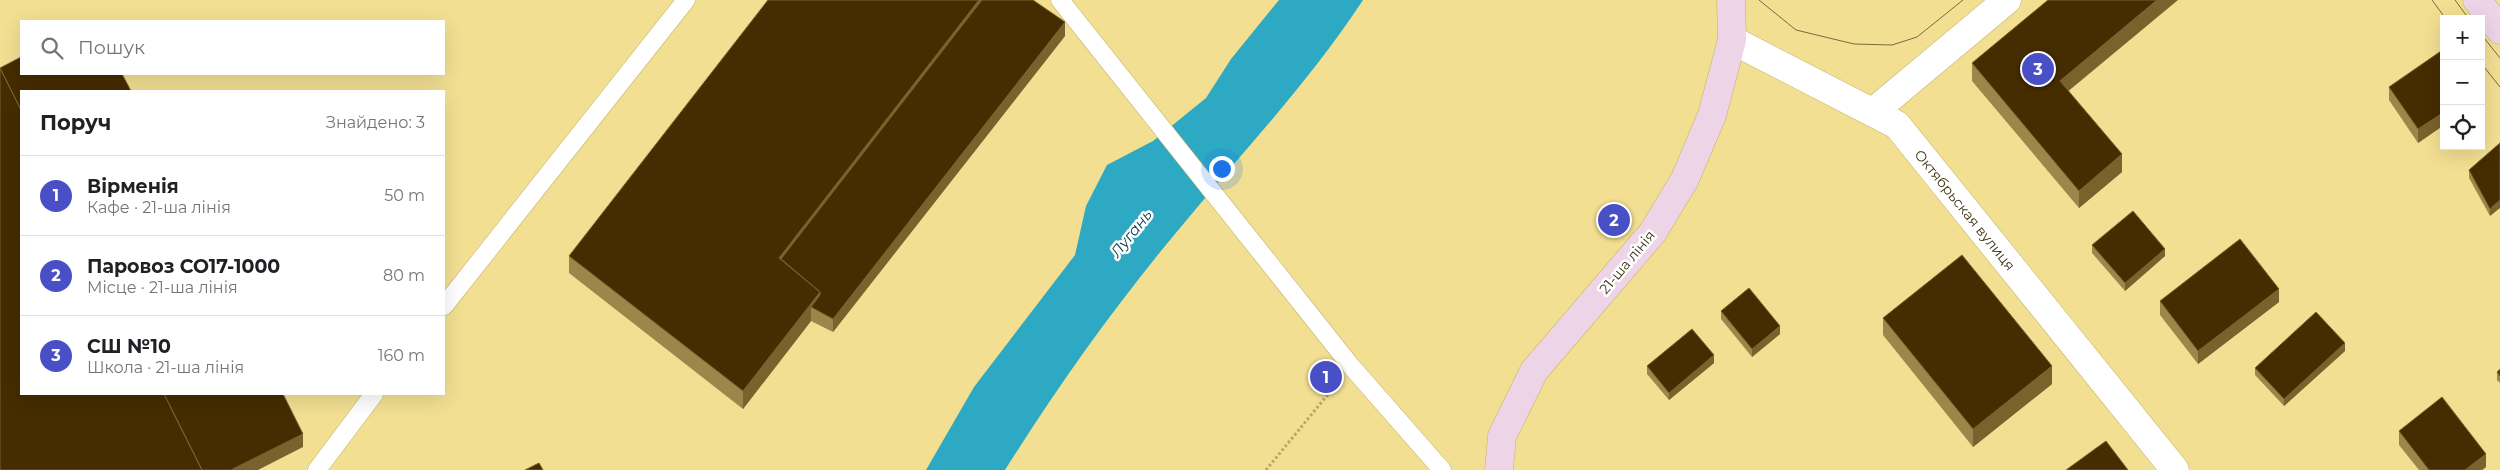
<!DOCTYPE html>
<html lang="uk">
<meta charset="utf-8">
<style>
:root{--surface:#fff;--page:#f6f6f6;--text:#202124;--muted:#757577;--line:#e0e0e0;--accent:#494fc4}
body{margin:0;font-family:Montserrat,sans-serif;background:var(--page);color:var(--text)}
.controls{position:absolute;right:15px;top:15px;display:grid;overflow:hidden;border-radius:0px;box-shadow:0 5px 20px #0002}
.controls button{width:45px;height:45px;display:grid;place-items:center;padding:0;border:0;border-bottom:1px solid var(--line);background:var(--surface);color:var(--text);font:25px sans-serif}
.you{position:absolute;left:1221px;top:168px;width:18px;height:18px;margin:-12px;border:4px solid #fff;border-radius:50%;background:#1a73e8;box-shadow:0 0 0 8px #1a73e833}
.badge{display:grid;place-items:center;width:32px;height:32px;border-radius:50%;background:var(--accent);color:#fff;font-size:16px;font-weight:700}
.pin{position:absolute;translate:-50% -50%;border:2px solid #fff;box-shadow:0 1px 5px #0006}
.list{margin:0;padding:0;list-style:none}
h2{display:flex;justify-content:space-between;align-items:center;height:65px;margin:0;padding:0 20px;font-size:21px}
h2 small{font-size:16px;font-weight:400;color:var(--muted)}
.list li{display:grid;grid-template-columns:32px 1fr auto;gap:15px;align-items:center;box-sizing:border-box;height:80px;padding:0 20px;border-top:1px solid var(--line)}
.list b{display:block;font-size:19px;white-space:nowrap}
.list p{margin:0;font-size:16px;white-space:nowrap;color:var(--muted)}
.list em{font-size:16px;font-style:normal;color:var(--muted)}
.icon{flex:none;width:28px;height:28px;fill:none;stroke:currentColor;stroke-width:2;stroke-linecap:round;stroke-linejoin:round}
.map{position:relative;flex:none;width:2500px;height:470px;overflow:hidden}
.search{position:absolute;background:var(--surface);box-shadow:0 5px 20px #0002;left:20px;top:20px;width:425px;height:55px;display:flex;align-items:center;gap:12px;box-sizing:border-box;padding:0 18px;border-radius:0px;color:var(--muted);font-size:19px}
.panel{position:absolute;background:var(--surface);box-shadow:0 5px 20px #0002;left:20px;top:90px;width:425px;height:305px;border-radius:0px}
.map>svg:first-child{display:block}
</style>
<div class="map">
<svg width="2500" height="470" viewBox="0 0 2500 470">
<rect width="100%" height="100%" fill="#f2df92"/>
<!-- water -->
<path fill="#2ea9c3" d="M 1279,0 L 1363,0 C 1312,78 1249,145 1190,216 C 1122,296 1061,381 1005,470 L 926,470 L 974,387 L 1075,255 L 1086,206 L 1107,165 L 1153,141 L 1206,98 L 1231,59 Z"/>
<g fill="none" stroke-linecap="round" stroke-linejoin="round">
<defs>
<path id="lane" d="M 1060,0 L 1351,366 L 1442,470
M 444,306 L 686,0
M 317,470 L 374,394"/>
<path id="street" d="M 1732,40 L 1897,125 L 2175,470
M 1873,112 L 2007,0"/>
<path id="secondary" d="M 2477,0 L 2500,30
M 1499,470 L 1502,436 L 1534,371 L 1653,232 L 1685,179 L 1712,115 L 1732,40 L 1731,0"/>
</defs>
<!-- lane casing -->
<use href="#lane" stroke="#c5b266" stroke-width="19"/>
<!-- street casing -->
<use href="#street" stroke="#c5b266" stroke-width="29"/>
<!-- secondary casing -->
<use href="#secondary" stroke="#c5b266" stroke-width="29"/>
<!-- path -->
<path stroke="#b5a668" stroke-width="3" stroke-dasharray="2.5 2.5" stroke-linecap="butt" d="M 1266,470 L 1334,387"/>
<!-- lane -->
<use href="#lane" stroke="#fff" stroke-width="18"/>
<!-- street -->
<use href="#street" stroke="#fff" stroke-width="28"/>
<!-- secondary -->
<use href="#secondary" stroke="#edd4e7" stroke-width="28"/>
<!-- tram -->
<path stroke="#766b3c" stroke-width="1" d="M 1759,0 L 1796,30 L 1854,44 L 1892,45 L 1917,37 L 1963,0
M 2432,0 L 2446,19
M 2455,0 L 2469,19
M 2481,34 L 2500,58
M 2481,63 L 2500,87"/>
</g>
<!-- wall -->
<path fill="#9c864a" d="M 1065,36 L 833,332 L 811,321 L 743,409 L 569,273 L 569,256 Z
M 2444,49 L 2444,125 L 2418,143 L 2389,100 L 2389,87 Z
M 1972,63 L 2069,91 L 2122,172 L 2079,208 L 1972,81 Z
M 2500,143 L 2490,216 L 2469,178 L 2469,170 Z
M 2092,245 L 2165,256 L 2125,291 L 2092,253 Z
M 2160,301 L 2279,302 L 2198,364 L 2160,315 Z
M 1721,311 L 1780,334 L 1752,357 L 1721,319 Z
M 1883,318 L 2052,384 L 1973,447 L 1883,335 Z
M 2345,351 L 2284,406 L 2255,375 L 2255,368 Z
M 1714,363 L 1669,400 L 1647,374 L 1647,366 Z
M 2500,369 L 2500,383 L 2497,380 L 2497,372 Z
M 2399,431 L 2486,467 L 2482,470 L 2419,470 L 2399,445 Z"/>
<!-- shaded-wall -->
<path fill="#79622c" d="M 979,0 L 992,0 L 786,267 L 779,258 Z
M 2157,0 L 2178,0 L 2060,98 L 2060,81 Z
M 1065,22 L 1065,36 L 833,332 L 833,319 Z
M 2444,112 L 2444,125 L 2418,143 L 2418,129 Z
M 2122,154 L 2122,172 L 2079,208 L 2079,191 Z
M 2500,200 L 2500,208 L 2490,216 L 2490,209 Z
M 2165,249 L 2165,256 L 2125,291 L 2125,283 Z
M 2279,289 L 2279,302 L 2198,364 L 2198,351 Z
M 820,292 L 820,309 L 811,307 L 811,321 L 743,409 L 743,391 Z
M 1780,326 L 1780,334 L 1752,357 L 1752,349 Z
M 2345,343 L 2345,351 L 2284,406 L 2284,399 Z
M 1714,355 L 1714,363 L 1669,400 L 1669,393 Z
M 2052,366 L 2052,384 L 1973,447 L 1973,429 Z
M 303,434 L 303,447 L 258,470 L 231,470 Z
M 2486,454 L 2486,467 L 2482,470 L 2465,470 Z"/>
<!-- building -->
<path fill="#452c01" stroke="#79622c" d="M 768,0 L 979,0 L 779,258 L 820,292 L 743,391 L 569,256 Z
M 982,0 L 1033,0 L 1065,22 L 833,319 L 811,307 L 820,295 L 820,292 L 781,259 Z
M 2048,0 L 2157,0 L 2060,81 L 2122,154 L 2079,191 L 1972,63 Z
M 2444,49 L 2444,112 L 2418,129 L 2389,87 Z
M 21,57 L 21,74 L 122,74 L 131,91 L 21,91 L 21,110 L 0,68 Z
M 0,68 L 21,110 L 21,394 L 164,394 L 202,470 L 0,470 Z
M 2500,143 L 2500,200 L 2490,209 L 2469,170 Z
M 2133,211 L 2165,249 L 2125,283 L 2092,245 Z
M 2240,239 L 2279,289 L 2198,351 L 2160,301 Z
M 1962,255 L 2052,366 L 1973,429 L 1883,318 Z
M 1749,288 L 1780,326 L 1752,349 L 1721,311 Z
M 2316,312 L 2345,343 L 2284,399 L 2255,368 Z
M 1692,329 L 1714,355 L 1669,393 L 1647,366 Z
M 2500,369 L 2500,376 L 2497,372 Z
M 164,394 L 283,394 L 303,434 L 231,470 L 202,470 Z
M 2442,397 L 2486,454 L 2465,470 L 2429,470 L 2399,431 Z
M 2106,441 L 2128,470 L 2066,470 Z
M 539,463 L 543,470 L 525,470 Z"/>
<g text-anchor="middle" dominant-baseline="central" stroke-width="5" stroke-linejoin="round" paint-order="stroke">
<!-- street labels -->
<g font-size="14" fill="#3c3414" stroke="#fff">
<text transform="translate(1965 210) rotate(51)">Октябрьская вулиця</text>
<text transform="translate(1627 262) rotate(-50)">21-ша лінія</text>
</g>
<!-- water labels -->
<g font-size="15" font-style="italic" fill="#0b404b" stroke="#fff">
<text transform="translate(1131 233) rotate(-51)">Лугань</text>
</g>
</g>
</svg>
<div class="controls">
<button>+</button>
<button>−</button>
<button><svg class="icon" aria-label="locate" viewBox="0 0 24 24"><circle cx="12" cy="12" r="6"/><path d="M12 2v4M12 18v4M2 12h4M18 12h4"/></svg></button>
</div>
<div class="you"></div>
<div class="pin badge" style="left:1326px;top:377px">1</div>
<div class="pin badge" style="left:1614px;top:220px">2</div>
<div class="pin badge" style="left:2038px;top:69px">3</div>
<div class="search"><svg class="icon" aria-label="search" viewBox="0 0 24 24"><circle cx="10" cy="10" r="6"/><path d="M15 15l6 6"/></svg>Пошук</div>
<section class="panel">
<h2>Поруч<small>Знайдено: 3</small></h2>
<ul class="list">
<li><span class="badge">1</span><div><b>Вірменія</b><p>Кафе · 21-ша лінія</p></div><em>50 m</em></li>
<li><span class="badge">2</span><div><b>Паровоз СО17-1000</b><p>Місце · 21-ша лінія</p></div><em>80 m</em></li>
<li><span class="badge">3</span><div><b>СШ №10</b><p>Школа · 21-ша лінія</p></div><em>160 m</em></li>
</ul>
</section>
</div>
